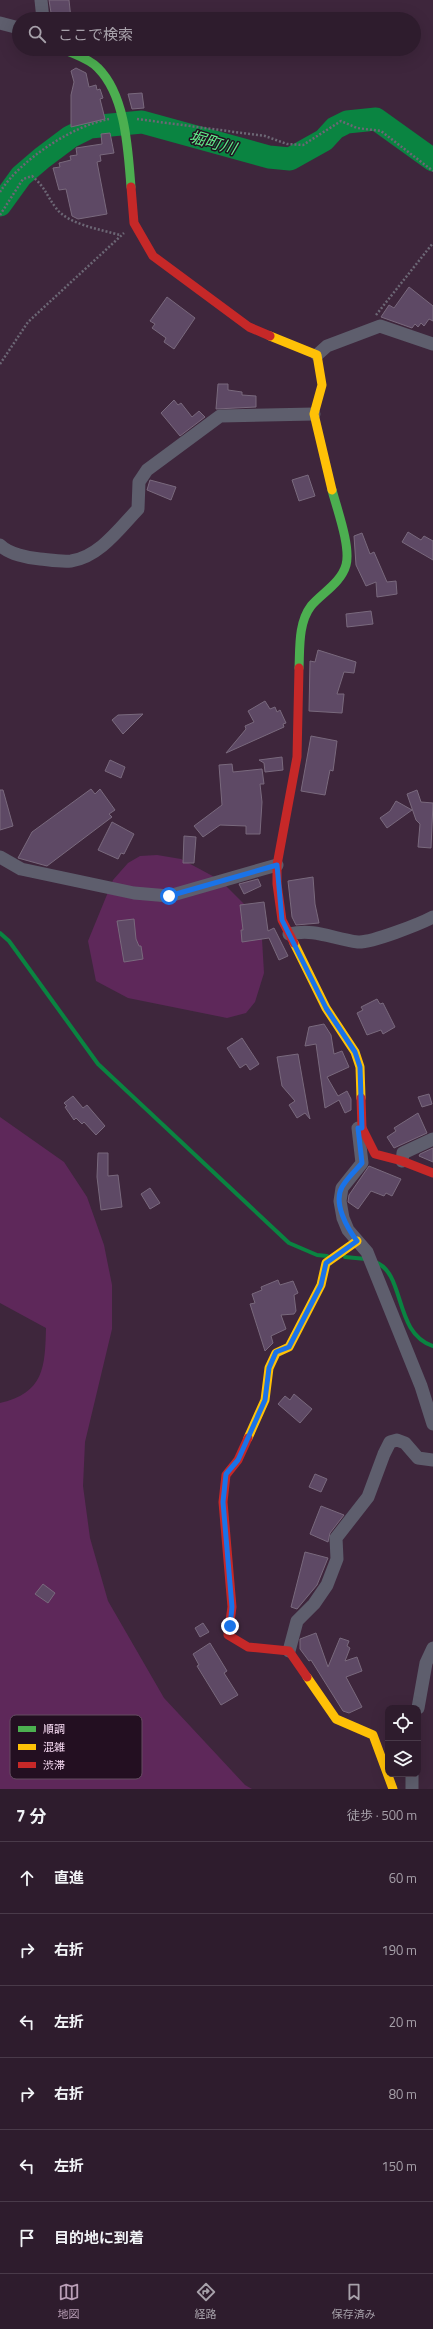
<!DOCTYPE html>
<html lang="ja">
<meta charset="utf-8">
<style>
:root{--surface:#2e1c2d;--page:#362535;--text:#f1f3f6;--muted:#a7a1aa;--line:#493a49;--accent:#b99eb6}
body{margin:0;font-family:"Titillium Web","Noto Sans JP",sans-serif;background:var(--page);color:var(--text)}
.controls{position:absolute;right:12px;bottom:12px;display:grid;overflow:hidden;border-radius:8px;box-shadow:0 4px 16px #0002}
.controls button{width:36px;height:36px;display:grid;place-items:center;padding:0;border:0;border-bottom:1px solid var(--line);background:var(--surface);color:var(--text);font:20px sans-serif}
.stop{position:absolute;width:12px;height:12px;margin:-9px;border:3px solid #1a73e8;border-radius:50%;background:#fff}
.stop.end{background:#1a73e8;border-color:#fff;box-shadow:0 1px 4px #0008}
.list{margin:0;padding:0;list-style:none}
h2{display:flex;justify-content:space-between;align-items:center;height:52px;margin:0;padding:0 16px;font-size:17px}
h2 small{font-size:13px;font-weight:400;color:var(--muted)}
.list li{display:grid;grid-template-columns:26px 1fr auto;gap:12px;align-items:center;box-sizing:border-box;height:72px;padding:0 16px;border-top:1px solid var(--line)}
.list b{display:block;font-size:15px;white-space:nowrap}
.list em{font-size:13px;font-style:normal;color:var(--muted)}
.icon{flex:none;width:22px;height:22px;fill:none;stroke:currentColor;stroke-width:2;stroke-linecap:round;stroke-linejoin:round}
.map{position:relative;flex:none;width:433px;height:1789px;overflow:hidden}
.search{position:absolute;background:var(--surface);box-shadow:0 4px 16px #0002;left:12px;right:12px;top:12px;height:44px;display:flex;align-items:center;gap:10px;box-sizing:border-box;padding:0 14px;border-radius:22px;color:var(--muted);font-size:15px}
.sheet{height:484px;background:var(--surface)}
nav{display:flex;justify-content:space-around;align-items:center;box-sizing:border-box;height:56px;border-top:1px solid var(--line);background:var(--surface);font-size:11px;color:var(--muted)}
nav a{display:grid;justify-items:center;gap:2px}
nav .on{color:var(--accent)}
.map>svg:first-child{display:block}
</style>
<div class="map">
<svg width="433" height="1789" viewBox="0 0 433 1789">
<rect width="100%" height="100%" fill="#3e263c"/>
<!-- green -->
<path fill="#5e285a" d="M 157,855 L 181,859 L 220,880 L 253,913 L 262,939 L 264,973 L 255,1002 L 246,1013 L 227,1018 L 128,998 L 96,981 L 88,941 L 113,880 L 128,863 L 140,856 Z
M 0,1117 L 64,1162 L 87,1197 L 104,1245 L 112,1285 L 112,1329 L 85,1442 L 83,1486 L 90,1538 L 108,1601 L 164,1698 L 245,1785 L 252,1789 L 0,1789 L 0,1403 C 44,1393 45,1367 46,1328 L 0,1303 Z"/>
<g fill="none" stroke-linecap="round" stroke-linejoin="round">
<!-- stream -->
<path stroke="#0a8441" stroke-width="4" d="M 0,933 L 9,941 L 98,1064 L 289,1243 L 317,1255 L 327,1256
M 345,1257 L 366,1259
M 375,1262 C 406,1273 393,1333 433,1346"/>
<!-- river -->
<path stroke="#0a8441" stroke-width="23" d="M 0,205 L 21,176 L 42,158 L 70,137 L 90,127 L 142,122 L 269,157 L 290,159 L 324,140 L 335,128 L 347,122 L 376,119 L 433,160"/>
</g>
<!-- building -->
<path fill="#5e4965" stroke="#79697d" d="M 49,0 L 69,0 L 71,19 L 52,19 Z
M 76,68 L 86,73 L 89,87 L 96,85 L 97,90 L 100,89 L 103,98 L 100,99 L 105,119 L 71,127 L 71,95 L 74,82 L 71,71 Z
M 142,93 L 144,108 L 132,109 L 128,94 Z
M 110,133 L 114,153 L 100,155 L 101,161 L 97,162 L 107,214 L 78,219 L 72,216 L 66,189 L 59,190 L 53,168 L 60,167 L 59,163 L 71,160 L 70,156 L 77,155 L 76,148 L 102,144 L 101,134 Z
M 409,287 L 433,306 L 433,321 L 429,319 L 424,326 L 421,323 L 418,327 L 415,324 L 412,328 L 381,317 L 389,305 L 394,308 Z
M 167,297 L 195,318 L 174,349 L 164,342 L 166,338 L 152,328 L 155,324 L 150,321 Z
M 218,384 L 228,384 L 228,390 L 242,392 L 242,395 L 256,396 L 256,407 L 216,409 Z
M 174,400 L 178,405 L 181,403 L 192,417 L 199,411 L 205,417 L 180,436 L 161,413 Z
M 308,475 L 315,496 L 299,501 L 292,480 Z
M 150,480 L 176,487 L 171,500 L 147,490 Z
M 408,532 L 421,540 L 424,536 L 433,541 L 433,560 L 402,542 Z
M 362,533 L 370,554 L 374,552 L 387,582 L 396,581 L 397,594 L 377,597 L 376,582 L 366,586 L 356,565 L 354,536 Z
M 371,611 L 373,624 L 347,627 L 346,614 Z
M 318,650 L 356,662 L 354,673 L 344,672 L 337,694 L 344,694 L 342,713 L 309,711 L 310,661 L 315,662 Z
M 265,701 L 270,709 L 275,707 L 277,712 L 280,710 L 286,723 L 283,724 L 284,727 L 226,753 L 246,729 L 245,726 L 254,722 L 248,711 Z
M 143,714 L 123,734 L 112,720 L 118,715 Z
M 311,736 L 337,741 L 333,771 L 330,770 L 325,795 L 301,791 Z
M 282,757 L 283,770 L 265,772 L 264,763 L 259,760 Z
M 110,760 L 125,767 L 121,778 L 105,771 Z
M 232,764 L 233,772 L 262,769 L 264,784 L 260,784 L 262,802 L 260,834 L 246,834 L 246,826 L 220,825 L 203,837 L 194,826 L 222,805 L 219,765 Z
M 91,789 L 95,794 L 100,789 L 115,810 L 109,814 L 112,817 L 47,866 L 18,858 L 32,832 Z
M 0,790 L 3,790 L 13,826 L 0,830 Z
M 417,790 L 421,802 L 433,803 L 431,848 L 418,847 L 420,824 L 416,820 L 407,794 Z
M 396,801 L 412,810 L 387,828 L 380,818 L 390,811 Z
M 112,822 L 134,834 L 124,854 L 121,853 L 118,859 L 98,850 Z
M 184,836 L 196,837 L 194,863 L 183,863 Z
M 313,877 L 315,904 L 319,923 L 296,925 L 292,917 L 288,881 Z
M 258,879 L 261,886 L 244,894 L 239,884 Z
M 264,902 L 268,931 L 274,928 L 288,956 L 279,960 L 269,938 L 242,942 L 241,930 L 243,930 L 240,905 Z
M 134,919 L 136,939 L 139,946 L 141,946 L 143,959 L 124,962 L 117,921 Z
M 377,999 L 380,1004 L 383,1003 L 395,1027 L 383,1034 L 381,1030 L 367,1035 L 357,1013 L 363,1010 L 361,1007 Z
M 324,1024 L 331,1035 L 334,1054 L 342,1051 L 349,1067 L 327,1077 L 338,1096 L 347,1091 L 351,1099 L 351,1110 L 345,1113 L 339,1100 L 325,1108 L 316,1044 L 305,1046 L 309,1027 Z
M 242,1038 L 259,1064 L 250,1070 L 246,1064 L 240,1068 L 227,1048 Z
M 298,1054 L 308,1111 L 310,1119 L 305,1113 L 297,1118 L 289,1105 L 295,1101 L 282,1086 L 277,1057 Z
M 429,1094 L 432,1104 L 422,1107 L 418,1097 Z
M 73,1096 L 83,1108 L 87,1105 L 105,1126 L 96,1135 L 84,1122 L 82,1124 L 76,1118 L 74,1120 L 65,1107 L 67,1106 L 64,1103 Z
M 418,1113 L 427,1133 L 394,1148 L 387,1137 L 396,1131 L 394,1128 Z
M 433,1148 L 433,1162 L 419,1156 L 420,1154 Z
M 98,1153 L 108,1153 L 108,1176 L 118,1175 L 122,1207 L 101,1210 L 97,1177 Z
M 369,1166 L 401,1179 L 392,1196 L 386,1193 L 384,1196 L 371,1191 L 358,1209 L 348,1202 L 349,1195 Z
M 150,1188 L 160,1203 L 150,1209 L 141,1194 Z
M 278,1280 L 280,1285 L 293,1281 L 298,1293 L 294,1295 L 296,1311 L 294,1314 L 281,1315 L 286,1329 L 271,1336 L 273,1343 L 265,1351 L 250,1304 L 255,1303 L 252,1294 L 262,1290 L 261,1287 Z
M 294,1394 L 312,1409 L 300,1423 L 278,1404 L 285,1396 L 290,1400 Z
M 315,1474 L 327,1479 L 321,1492 L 309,1487 Z
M 321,1506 L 344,1515 L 330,1533 L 328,1542 L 310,1534 Z
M 305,1552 L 328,1558 L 317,1585 L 297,1609 L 291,1607 Z
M 43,1584 L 55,1593 L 48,1603 L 35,1594 Z
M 203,1623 L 209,1632 L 200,1637 L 195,1628 Z
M 316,1633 L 328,1667 L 340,1638 L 349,1641 L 347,1646 L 350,1648 L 345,1661 L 357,1657 L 362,1671 L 346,1677 L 362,1707 L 349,1713 L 343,1711 L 311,1660 L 309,1661 L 300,1649 L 300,1639 Z
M 210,1643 L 227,1671 L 224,1673 L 238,1695 L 221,1705 L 197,1666 L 199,1665 L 193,1654 Z"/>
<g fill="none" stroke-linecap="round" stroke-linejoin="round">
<!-- path -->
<path stroke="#6c6775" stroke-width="2.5" stroke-dasharray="2 2" stroke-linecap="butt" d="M 137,119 L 265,136 L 287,144 L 303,145 L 341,121 L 357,128 L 381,131 L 433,171
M 0,192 C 20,160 72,126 109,119
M 0,215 L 23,179 L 32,176 C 46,188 46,195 56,208 C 67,224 102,230 120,235
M 376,315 L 433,243
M 0,364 L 28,322 L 124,233"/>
<!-- street -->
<path stroke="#5e5e6d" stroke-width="13" d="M 41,0 L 43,19
M 0,23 L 19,28
M 317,355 L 327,346 L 380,326 L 433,344
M 0,545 C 9,554 28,558 40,559 C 50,560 61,562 71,561 C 99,557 119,529 138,509 L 139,482 L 147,470 L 220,416 L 314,414
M 0,857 L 21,869 L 134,893 L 169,896 L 277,865
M 289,934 C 316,928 332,939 358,942 C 371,943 420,924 433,917
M 360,1128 L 358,1128 L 362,1163 L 342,1188 L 340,1201 L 343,1218 L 348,1230 L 367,1252 L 421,1386 L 433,1424
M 402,1161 L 403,1153 L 433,1139
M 289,1651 L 297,1621 L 314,1604 L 327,1585 L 337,1559 L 336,1538 L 368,1497 L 384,1454 L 390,1442 L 397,1440 L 405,1443 L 418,1458 L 433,1460
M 418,1708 L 426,1663 L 433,1648
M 412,1774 L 412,1789"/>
<!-- fast -->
<path stroke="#4caf50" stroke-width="9" d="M 63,49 C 73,54 90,59 98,68 C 126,96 128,151 131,187
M 299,668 C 300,649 298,623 311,606 C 322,593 341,583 346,565 C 351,547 337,509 332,490"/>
<!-- slow -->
<path stroke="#ffc107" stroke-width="9" d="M 270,336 L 317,355 L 322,385 L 314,414 L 332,490
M 294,943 L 326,1008 L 355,1052 L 360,1067 L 361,1098
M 248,1438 L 265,1400 L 269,1368 L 276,1353 L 289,1347 L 321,1285 L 326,1263 L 357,1241
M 307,1677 L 336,1719 L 373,1735 L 393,1789"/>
<!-- jam -->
<path stroke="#c62828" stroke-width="9" d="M 131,187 L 134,223 L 153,256 L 249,327 L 270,336
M 294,943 L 282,920 L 277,884 L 277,865 L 297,757 L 299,668
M 361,1098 L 362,1128 L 375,1154 L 402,1161 L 433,1173
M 248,1438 L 238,1460 L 226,1475 L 223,1502 L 232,1607 L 228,1635 L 248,1647 L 289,1651 L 307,1677"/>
</g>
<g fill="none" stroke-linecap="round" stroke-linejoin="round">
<!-- route -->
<path stroke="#1a73e8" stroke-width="5" d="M 169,896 L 277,865 L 282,920 L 326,1008 L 355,1052 L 360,1067 L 362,1128 L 358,1128 L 362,1163 C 356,1170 347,1178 342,1187 C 333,1203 347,1228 357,1241 L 326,1263 L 321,1285 L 289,1347 L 276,1352 L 269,1368 L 265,1400 L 238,1460 L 226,1474 L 223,1502 L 232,1607 L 230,1626"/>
</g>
<g text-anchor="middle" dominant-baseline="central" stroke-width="3" stroke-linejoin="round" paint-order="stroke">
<!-- water labels -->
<g font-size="16" font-style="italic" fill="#60eb89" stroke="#230f21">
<text transform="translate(213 142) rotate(16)">堀町川</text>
</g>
</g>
<!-- legend -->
<rect x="10" y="1715" width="132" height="64" rx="6" fill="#230f21" stroke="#644d61" stroke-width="1"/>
<rect x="18" y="1726" width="18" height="6" fill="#4caf50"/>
<rect x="18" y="1744" width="18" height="6" fill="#ffc107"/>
<rect x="18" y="1762" width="18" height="6" fill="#c62828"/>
<g font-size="11" fill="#fbdef7">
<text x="43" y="1733">順調</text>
<text x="43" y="1751">混雑</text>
<text x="43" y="1769">渋滞</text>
</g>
</svg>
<div class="controls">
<button><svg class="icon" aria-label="locate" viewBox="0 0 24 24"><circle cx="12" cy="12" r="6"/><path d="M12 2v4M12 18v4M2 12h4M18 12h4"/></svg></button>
<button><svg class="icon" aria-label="layers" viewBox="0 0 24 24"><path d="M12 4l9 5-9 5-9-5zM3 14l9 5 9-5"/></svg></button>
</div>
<div class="stop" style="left:169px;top:896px"></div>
<div class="stop end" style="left:230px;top:1626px"></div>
<div class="search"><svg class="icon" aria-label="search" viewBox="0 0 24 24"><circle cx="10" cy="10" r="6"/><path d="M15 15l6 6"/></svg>ここで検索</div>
</div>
<section class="sheet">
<h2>7 分<small>徒歩 · 500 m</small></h2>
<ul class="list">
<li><svg class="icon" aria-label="ahead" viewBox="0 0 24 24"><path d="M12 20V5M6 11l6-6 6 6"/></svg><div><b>直進</b></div><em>60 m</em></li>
<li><svg class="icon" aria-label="right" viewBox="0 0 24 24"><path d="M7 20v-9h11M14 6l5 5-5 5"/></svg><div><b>右折</b></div><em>190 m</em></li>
<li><svg class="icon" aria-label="left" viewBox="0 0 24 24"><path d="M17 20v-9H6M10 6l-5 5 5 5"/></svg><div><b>左折</b></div><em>20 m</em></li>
<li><svg class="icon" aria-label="right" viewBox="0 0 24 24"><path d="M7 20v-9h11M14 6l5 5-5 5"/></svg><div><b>右折</b></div><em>80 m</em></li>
<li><svg class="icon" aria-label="left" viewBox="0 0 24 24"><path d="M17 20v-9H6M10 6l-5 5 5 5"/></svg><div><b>左折</b></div><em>150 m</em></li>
<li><svg class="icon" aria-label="arrive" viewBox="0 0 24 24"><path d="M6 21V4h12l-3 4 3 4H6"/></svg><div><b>目的地に到着</b></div></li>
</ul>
</section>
<nav>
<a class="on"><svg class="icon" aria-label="map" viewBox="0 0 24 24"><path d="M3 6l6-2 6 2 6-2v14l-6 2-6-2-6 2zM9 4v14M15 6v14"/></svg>地図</a>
<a><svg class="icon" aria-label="directions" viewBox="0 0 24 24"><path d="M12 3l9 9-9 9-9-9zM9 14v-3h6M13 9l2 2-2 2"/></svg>経路</a>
<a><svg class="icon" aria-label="saved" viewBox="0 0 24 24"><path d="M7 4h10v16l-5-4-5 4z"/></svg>保存済み</a>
</nav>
